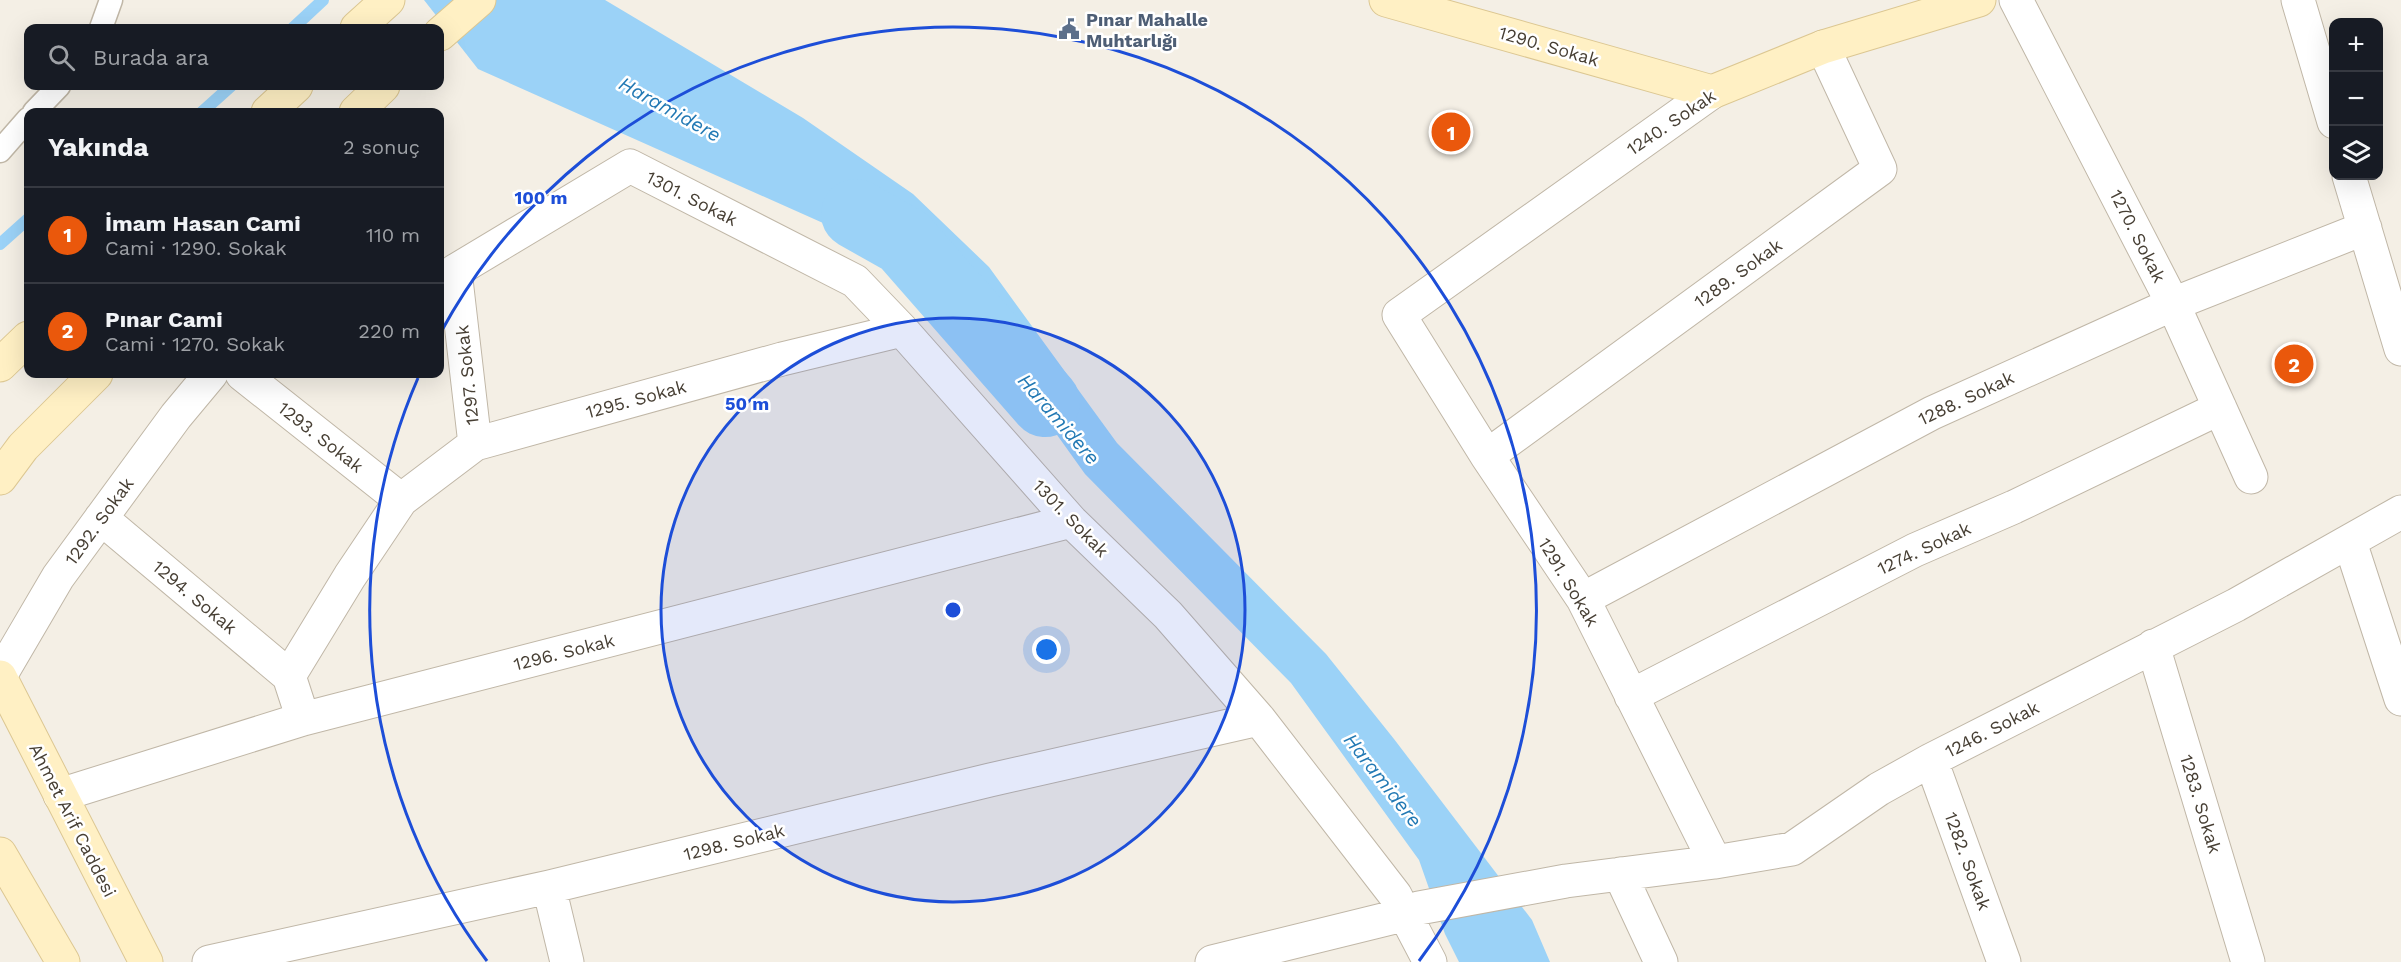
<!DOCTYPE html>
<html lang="tr">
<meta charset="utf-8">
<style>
:root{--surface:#171b24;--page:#20242c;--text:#f1f3f6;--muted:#9ea1a6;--line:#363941;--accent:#ea580c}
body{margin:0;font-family:"Work Sans",sans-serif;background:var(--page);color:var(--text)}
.controls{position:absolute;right:18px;top:18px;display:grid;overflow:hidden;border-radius:12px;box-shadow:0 6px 24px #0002}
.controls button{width:54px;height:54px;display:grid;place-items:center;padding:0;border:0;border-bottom:2px solid var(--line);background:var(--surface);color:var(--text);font:30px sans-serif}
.you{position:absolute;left:1047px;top:650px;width:21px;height:21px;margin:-15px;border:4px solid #fff;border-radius:50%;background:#1a73e8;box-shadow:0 0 0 9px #1a73e833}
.badge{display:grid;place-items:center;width:39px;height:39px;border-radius:50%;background:var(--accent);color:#fff;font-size:20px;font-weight:700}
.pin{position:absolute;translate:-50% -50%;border:3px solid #fff;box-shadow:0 2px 6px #0006}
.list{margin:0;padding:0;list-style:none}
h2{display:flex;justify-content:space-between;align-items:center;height:78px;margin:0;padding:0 24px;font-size:26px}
h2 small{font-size:20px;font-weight:400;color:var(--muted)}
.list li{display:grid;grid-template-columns:39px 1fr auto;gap:18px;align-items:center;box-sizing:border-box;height:96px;padding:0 24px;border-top:2px solid var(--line)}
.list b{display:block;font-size:22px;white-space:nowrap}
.list p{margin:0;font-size:20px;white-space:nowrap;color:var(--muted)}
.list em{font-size:20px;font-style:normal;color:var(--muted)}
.icon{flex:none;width:33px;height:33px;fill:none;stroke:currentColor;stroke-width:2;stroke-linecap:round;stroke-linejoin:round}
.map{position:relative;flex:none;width:2401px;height:962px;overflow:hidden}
.search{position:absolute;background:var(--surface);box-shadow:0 6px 24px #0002;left:24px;top:24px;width:420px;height:66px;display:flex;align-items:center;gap:15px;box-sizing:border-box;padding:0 21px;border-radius:12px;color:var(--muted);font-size:22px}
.panel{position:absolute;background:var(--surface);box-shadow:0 6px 24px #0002;left:24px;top:108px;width:420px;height:270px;border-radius:12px}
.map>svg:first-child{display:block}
</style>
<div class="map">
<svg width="2401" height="962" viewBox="0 0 2401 962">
<rect width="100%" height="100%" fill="#f4efe5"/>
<!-- water -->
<path fill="#9bd2f7" d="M 424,0 L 605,0 L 803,118 L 913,194 L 989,267 L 1117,443 L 1326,654 L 1394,739 L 1532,920 L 1550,962 L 1459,962 L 1445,934 L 1419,860 L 1291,683 L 1085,474 L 944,277 L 478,69 Z"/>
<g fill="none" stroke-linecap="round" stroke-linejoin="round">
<!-- stream -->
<path stroke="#9bd2f7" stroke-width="12" d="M 293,28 L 323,0
M 202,112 L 231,86
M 0,244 L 28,219"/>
<!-- river -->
<path stroke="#9bd2f7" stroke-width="70" d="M 856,214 L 904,241 L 1045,402"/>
<defs>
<path id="lane" d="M 101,28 L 111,0
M 34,112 L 59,86
M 0,151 L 28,119"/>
<path id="street" d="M 2016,0 L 2173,304 L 2251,477
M 2298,0 L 2334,122
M 1712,92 L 1399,315 L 1487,456 L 1583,599 L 1715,862
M 2349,176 L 2401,349
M 455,271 L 630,166 L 855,281 L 902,330 L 1071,521 L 1168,615 L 1259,719 L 1395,895 L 1430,962
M 242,374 L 401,500
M 475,444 L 782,359 L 902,330
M 1487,456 L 1880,169 L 1823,47
M 101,518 L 289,676
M 2350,542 L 2401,699
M 1583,599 L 1932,413 L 2173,304 L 2365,228
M 2153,646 L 2248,962
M 0,676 L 58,577 L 176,416 L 211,374
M 1631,696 L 1915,550 L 2014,507 L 2220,408
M 303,719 L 289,676 L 350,576 L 401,500 L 475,444 L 455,271
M 1931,760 L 2004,962
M 60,795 L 303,719 L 1071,521
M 1620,874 L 1661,962
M 549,887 L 567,962
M 209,962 L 549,887 L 990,780 L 1259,719
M 1212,962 L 1407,914 L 1419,908 L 1566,881 L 1715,862 L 1792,849 L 1879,789 L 1931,760 L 2236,605 L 2401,512"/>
<path id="secondary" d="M 1386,0 L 1712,92 L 1823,47 L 1979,0
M 357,28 L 388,0
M 440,34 L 479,0
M 268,112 L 296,86
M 356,112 L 383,86
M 0,365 L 28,338
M 0,478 L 23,447 L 96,374
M 0,677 L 146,962
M 0,854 L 63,962"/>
</defs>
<!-- lane casing -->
<use href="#lane" stroke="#c0b7a7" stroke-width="25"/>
<!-- street casing -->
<use href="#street" stroke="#c0b7a7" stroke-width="35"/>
<!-- secondary casing -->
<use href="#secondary" stroke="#dcc792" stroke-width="35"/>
<!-- lane -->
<use href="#lane" stroke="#fff" stroke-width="22"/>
<!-- street -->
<use href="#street" stroke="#fff" stroke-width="33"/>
<!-- secondary -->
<use href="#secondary" stroke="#fff0c4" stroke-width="33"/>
</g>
<!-- distance rings -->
<circle cx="953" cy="610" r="292" fill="#1d4ed8" fill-opacity=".12"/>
<g fill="none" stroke="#1d4ed8" stroke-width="3">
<circle cx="953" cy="610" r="292"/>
<path d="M487 961A583 583 0 0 1 418 378M441 332A583 583 0 1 1 1419 961"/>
</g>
<!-- icons -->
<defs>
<symbol id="civic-bare" viewBox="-9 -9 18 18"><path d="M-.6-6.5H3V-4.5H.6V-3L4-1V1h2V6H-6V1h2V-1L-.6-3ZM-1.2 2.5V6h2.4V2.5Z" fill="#5c6f8a" stroke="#fff" stroke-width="2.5" paint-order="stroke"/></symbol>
</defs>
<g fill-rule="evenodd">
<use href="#civic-bare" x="1054" y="14" width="30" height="30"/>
</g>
<g text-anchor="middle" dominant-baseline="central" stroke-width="5" stroke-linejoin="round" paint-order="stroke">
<!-- service labels -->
<g font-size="18" font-weight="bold" fill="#4e5e75" stroke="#fff" text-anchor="start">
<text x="1086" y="19">Pınar Mahalle<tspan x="1086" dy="21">Muhtarlığı</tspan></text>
</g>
<!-- street labels -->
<g font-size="18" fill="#473f34" stroke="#fff">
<text transform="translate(1549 46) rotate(16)">1290. Sokak</text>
<text transform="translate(1671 122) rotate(-34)">1240. Sokak</text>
<text transform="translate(692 198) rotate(27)">1301. Sokak</text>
<text transform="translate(2138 236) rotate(63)">1270. Sokak</text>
<text transform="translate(1738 273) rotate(-36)">1289. Sokak</text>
<text transform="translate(467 375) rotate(-96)">1297. Sokak</text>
<text transform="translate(1966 398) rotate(-25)">1288. Sokak</text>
<text transform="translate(636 399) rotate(-15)">1295. Sokak</text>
<text transform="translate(321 437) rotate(38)">1293. Sokak</text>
<text transform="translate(1071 518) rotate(46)">1301. Sokak</text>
<text transform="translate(99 521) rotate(-54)">1292. Sokak</text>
<text transform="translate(1924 548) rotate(-25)">1274. Sokak</text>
<text transform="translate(1569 582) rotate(59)">1291. Sokak</text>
<text transform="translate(195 597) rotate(40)">1294. Sokak</text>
<text transform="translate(564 652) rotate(-14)">1296. Sokak</text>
<text transform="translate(1992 729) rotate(-27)">1246. Sokak</text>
<text transform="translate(2201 804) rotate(73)">1283. Sokak</text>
<text transform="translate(73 820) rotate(63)">Ahmet Arif Caddesi</text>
<text transform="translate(734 842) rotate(-14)">1298. Sokak</text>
<text transform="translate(1968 861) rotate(70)">1282. Sokak</text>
</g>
<!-- water labels -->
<g font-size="20" font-style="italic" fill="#2279b4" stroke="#fff">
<text transform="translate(670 109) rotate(29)">Haramidere</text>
<text transform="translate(1059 419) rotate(49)">Haramidere</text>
<text transform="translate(1383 780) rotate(52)">Haramidere</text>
</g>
</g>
<circle cx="953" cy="610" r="9" fill="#1d4ed8" stroke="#fff" stroke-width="3"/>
<g font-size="18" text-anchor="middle" font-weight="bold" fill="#1d4ed8" stroke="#fff" stroke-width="5" stroke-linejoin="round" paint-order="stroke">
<text x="541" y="204">100 m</text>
<text x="747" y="410">50 m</text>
</g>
</svg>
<div class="controls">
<button>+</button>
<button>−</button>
<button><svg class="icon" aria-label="layers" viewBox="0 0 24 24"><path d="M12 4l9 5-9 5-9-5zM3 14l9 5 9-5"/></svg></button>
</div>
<div class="you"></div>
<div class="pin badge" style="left:1451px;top:132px">1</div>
<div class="pin badge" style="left:2294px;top:364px">2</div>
<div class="search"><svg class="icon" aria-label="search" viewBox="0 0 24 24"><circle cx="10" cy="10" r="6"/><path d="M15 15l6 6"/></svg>Burada ara</div>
<section class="panel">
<h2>Yakında<small>2 sonuç</small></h2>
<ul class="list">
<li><span class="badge">1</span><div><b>İmam Hasan Cami</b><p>Cami · 1290. Sokak</p></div><em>110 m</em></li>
<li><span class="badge">2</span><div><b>Pınar Cami</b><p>Cami · 1270. Sokak</p></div><em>220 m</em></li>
</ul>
</section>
</div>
